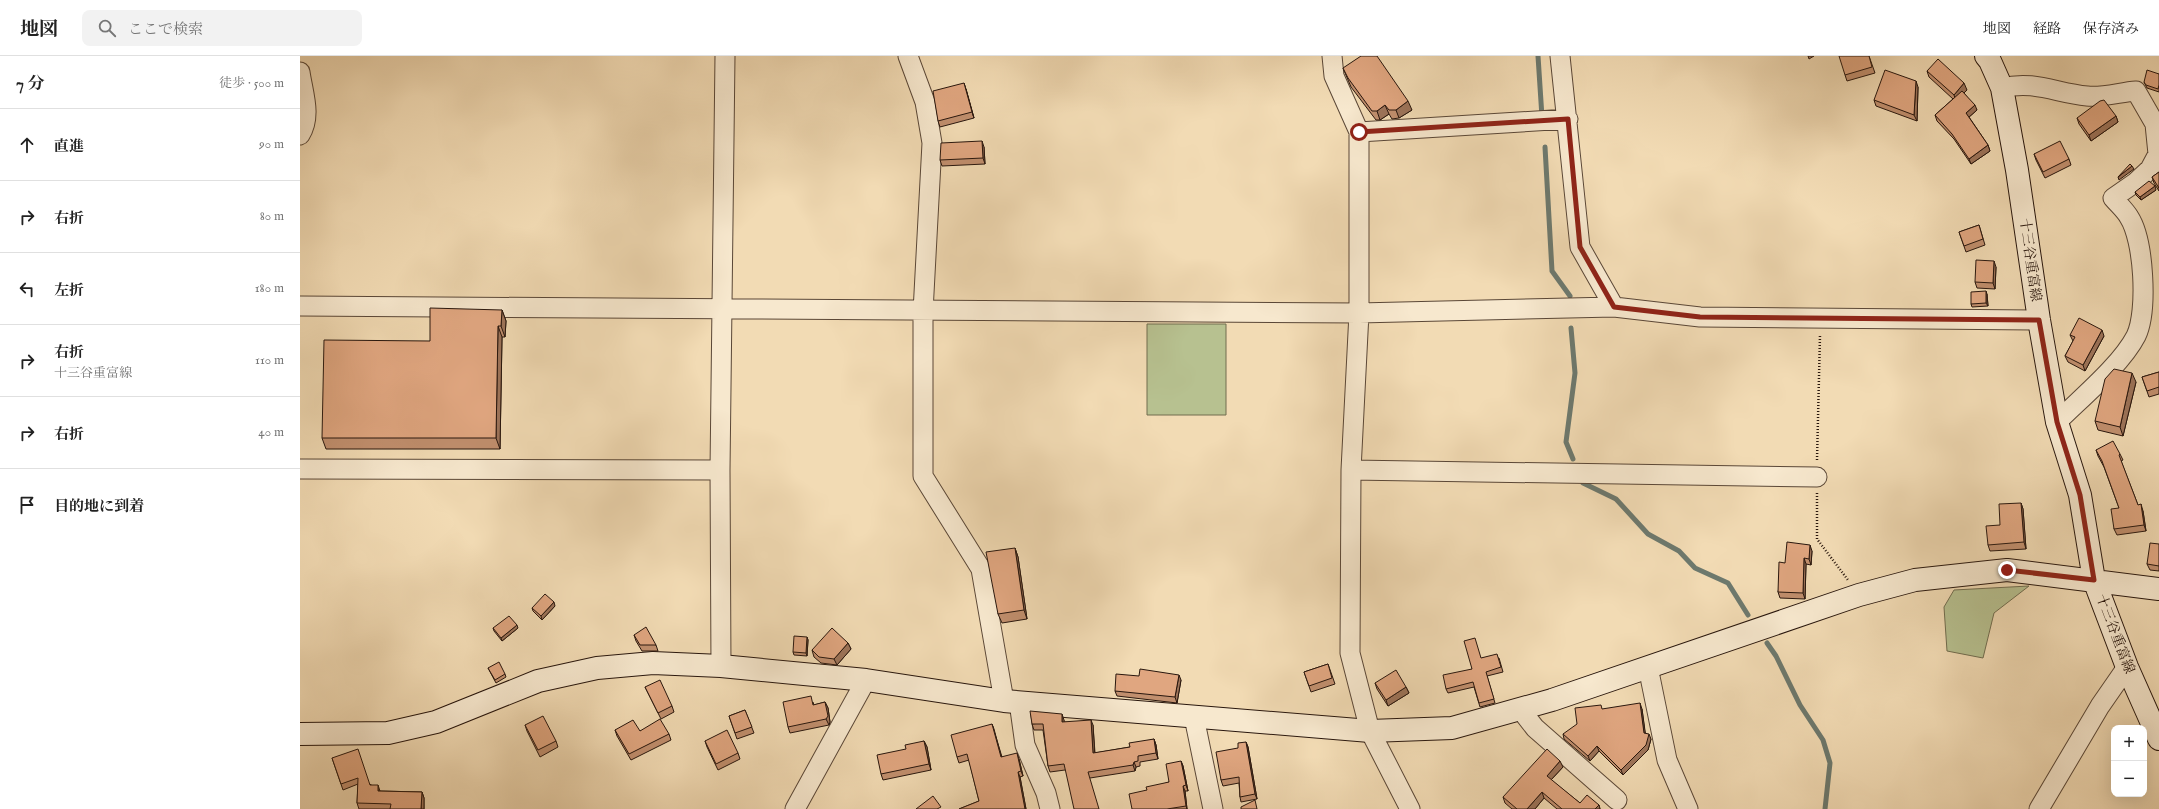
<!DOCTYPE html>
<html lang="ja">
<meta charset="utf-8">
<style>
:root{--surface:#fff;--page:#f2f2f2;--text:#222;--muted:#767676;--line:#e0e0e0}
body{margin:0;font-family:"IM FELL English","Noto Serif JP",serif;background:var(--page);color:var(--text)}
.controls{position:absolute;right:12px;bottom:12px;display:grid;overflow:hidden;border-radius:8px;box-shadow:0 4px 16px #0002}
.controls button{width:36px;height:36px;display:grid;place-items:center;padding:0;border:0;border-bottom:1px solid var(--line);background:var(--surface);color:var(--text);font:20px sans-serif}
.stop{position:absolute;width:12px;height:12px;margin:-9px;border:3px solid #8f2418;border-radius:50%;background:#fff}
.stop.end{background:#8f2418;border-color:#fff;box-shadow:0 1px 4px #0008}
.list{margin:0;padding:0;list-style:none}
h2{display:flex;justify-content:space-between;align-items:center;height:52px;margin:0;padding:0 16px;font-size:17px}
h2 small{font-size:13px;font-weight:400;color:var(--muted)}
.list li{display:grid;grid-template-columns:26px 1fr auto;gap:12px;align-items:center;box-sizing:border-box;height:72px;padding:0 16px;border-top:1px solid var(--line)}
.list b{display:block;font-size:15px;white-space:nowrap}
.list p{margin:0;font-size:13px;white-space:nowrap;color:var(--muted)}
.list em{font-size:13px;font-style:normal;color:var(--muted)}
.icon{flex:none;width:22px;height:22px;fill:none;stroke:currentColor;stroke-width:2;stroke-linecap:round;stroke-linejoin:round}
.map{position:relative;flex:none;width:1859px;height:753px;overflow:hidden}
header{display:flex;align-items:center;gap:24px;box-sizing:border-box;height:56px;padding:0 20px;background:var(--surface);border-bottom:1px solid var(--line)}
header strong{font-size:19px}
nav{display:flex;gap:22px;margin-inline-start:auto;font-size:14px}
.search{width:280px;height:36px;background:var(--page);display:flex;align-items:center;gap:10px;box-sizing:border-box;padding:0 14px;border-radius:8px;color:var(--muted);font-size:15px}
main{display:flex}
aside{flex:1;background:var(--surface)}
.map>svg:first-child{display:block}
</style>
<header>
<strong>地図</strong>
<div class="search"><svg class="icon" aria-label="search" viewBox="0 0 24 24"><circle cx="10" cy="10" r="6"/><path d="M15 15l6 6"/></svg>ここで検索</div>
<nav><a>地図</a><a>経路</a><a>保存済み</a></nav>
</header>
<main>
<aside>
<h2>7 分<small>徒歩 · 500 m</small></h2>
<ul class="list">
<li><svg class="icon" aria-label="ahead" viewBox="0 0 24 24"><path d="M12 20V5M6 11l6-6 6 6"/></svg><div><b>直進</b></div><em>90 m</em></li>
<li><svg class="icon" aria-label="right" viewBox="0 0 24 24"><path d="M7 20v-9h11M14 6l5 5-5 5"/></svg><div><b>右折</b></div><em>80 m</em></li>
<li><svg class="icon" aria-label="left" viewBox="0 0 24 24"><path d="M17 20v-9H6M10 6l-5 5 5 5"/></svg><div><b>左折</b></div><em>180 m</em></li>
<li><svg class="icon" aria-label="right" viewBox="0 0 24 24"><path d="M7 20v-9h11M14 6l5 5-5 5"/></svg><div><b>右折</b><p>十三谷重富線</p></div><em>110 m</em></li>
<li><svg class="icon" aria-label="right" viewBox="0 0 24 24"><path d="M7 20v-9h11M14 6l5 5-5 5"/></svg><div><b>右折</b></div><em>40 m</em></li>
<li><svg class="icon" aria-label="arrive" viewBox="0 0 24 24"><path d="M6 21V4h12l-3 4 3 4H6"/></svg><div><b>目的地に到着</b></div></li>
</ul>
</aside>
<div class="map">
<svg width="1859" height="753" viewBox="0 0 1859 753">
<rect width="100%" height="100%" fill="#f2dbb4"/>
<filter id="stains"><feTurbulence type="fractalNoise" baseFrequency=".005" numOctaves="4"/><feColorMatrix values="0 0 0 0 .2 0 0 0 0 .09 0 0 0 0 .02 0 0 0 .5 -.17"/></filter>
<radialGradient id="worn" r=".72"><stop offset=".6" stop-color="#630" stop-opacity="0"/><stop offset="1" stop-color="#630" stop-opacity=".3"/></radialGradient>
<!-- green -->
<path fill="#b7c190" stroke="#706c4e" d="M 847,268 L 926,268 L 926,359 L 847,359 Z
M 1729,530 L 1694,557 L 1683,602 L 1647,595 L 1644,551 L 1654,534 Z"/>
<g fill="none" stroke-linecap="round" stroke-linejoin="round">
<!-- stream -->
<path stroke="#6d796e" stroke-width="5" d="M 1238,0 L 1242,61
M 1245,91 L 1252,215 L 1270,240
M 1271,272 L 1275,317 L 1266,386 L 1273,403
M 1283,427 L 1316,443 L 1348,478 L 1379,495 L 1395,512 L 1428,527 L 1448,559
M 1467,587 L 1476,600 L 1500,649 L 1523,684 L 1530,707 L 1525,753"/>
<defs>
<path id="street" d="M 608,0 L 625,46 L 632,87 L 623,256 L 623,420 L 681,513 L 704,645
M 1032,0 L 1034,20 L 1059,76 L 1059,257 L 1314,251 L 1400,261 L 1739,264
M 1260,0 L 1280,191 L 1314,251
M 0,16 C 3,37 12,60 0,79
M 1702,32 C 1734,24 1756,37 1787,40 C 1802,42 1821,36 1836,35 L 1855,68 L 1858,98 L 1850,113 L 1836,126 L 1813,142 C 1818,148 1825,154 1829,161 C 1844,184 1848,255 1836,280 C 1821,309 1781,342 1757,366
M 1059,76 L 1268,63
M 0,250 L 1059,257 L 1051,414 L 1050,597 L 1070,675 L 1110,753
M 0,413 L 420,414
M 1051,414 L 1517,421
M 421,610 L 420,414 L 425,0
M 1348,611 L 1367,704 L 1388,753
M 719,646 L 725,689 L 746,737 L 750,753
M 1221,654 L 1235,672 L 1317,744
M 894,661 L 913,753
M 495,753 L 566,624
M 1739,753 L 1800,650 L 1827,611"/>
<path id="secondary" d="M 1686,0 L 1690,5 L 1702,32 L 1717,114 L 1739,264 L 1757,366 L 1780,439 L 1794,524 L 1827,611 L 1859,683
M 0,678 L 88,677 L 136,666 L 238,625 L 297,612 L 353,607 L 421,610 L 566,624 L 704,645 L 1070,675 L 1152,672 L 1252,644 L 1559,539 L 1615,524 L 1707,514 L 1859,533"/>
</defs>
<!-- street casing -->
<use href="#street" stroke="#5a4737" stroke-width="21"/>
<!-- secondary casing -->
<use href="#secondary" stroke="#28160d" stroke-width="24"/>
<!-- path -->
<path stroke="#28160d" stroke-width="2.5" stroke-dasharray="1 2" stroke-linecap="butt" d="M 1517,404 L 1520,279
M 1517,437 L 1517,483 L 1548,524"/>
<!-- street -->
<use href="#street" stroke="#f7e8ce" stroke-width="19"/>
<!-- secondary -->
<use href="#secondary" stroke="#f7e8ce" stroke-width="22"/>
</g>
<!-- wall -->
<path fill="#c18f6e" stroke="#28160d" d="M 1569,0 L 1575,17 L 1547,25 L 1545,19 Z
M 1043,12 L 1112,54 L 1099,62 L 1092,63 L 1089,58 L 1080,64 L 1076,64 L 1051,31 Z
M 1627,15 L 1667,34 L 1664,37 L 1677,54 L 1669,61 L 1688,89 L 1690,95 L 1671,108 L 1654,83 L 1637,65 L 1635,59 L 1653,43 L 1629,21 Z
M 1859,18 L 1859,36 L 1847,32 L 1844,26 Z
M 1618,31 L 1617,65 L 1576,50 L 1574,44 Z
M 666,33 L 674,62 L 640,71 L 638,65 Z
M 1816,60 L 1818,66 L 1791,85 L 1779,68 L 1777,62 Z
M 684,91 L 685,108 L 642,110 L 640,104 Z
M 1734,98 L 1769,103 L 1771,109 L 1745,122 L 1736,104 Z
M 1859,116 L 1859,135 L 1854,127 L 1852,121 Z
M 1856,134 L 1841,144 L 1836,139 L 1835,136 Z
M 1679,169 L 1685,189 L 1666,196 L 1659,176 Z
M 1696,211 L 1695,233 L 1677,232 L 1675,226 Z
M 1687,238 L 1688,250 L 1672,251 L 1671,248 Z
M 202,254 L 206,265 L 205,281 L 202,281 L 200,393 L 26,393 L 22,382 L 130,285 Z
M 1770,279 L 1804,280 L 1785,315 L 1768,306 L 1765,300 L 1773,285 Z
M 1859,316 L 1859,338 L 1849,341 L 1842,321 Z
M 1836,326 L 1823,380 L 1798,374 L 1795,365 Z
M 1796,394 L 1820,398 L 1823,404 L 1821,405 L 1838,449 L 1843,455 L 1846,475 L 1817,479 L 1814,473 L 1819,452 L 1804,411 L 1798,400 Z
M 1721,447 L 1723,453 L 1726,493 L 1690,495 L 1688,489 L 1700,469 Z
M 1859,488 L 1859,515 L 1850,514 L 1847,508 Z
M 715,492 L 718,501 L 727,563 L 702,567 L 698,558 Z
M 1512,495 L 1511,509 L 1506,508 L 1505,543 L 1480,542 L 1478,536 L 1485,507 Z
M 255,550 L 242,564 L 233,555 L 232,552 Z
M 193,572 L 218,572 L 202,585 L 194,575 Z
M 334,579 L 356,589 L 358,595 L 342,595 L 336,585 Z
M 507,581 L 508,584 L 507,600 L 494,599 L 493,596 Z
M 548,587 L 551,593 L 537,609 L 521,607 L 514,601 L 512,594 Z
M 1182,602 L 1199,602 L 1203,616 L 1187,620 L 1195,647 L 1180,651 L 1174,631 L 1148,637 L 1146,633 L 1172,613 Z
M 1028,608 L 1035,628 L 1011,636 L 1004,616 Z
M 188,612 L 205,618 L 206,621 L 196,627 Z
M 881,624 L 877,647 L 817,640 L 815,635 Z
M 1075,627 L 1106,631 L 1109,637 L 1088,650 L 1077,633 Z
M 345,631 L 372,650 L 374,656 L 361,663 Z
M 513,646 L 514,649 L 525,646 L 528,652 L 530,666 L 529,669 L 490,677 L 488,671 Z
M 1342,653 L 1345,677 L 1351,683 L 1348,694 L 1323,719 L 1299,695 L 1290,705 L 1264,683 L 1263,678 Z
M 445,654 L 454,677 L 437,683 L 429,660 Z
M 764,664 L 764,666 L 793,669 L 795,697 L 830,691 L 854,683 L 856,689 L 858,703 L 840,706 L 840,710 L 836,711 L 835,715 L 790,722 L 765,714 L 750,716 L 748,710 L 743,674 L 734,674 L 732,668 Z
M 692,668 L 702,701 L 719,703 L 723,720 L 720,721 L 726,753 L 659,753 L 679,745 L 669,704 L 659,707 L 657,701 Z
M 225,669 L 256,685 L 258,691 L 240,701 L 227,675 Z
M 315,674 L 340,675 L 369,678 L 371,684 L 331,704 L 317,680 Z
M 405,685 L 438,697 L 440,703 L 418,714 L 407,691 Z
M 624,685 L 627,691 L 631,714 L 583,724 L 581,718 L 606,693 Z
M 946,686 L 948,691 L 957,743 L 941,746 L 940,741 L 939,727 L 923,730 L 921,724 L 938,692 Z
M 32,702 L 80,735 L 122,736 L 124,742 L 124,753 L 59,753 L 57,747 L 58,728 L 43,734 Z
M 881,705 L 883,710 L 888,735 L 885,735 L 887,753 L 832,753 L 847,734 L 869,726 Z
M 1263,711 L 1251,724 L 1280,747 L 1299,749 L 1300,753 L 1257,753 L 1244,742 L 1235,753 L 1212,753 L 1205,747 L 1203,741 Z"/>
<!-- shaded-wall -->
<path fill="#9d745a" stroke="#28160d" d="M 1508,0 L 1514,0 L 1509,3 Z
M 1616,25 L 1618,31 L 1617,65 L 1614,59 Z
M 664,27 L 666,33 L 674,62 L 672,56 Z
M 1664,27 L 1667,34 L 1656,45 L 1654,39 Z
M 1108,45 L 1112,54 L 1099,62 L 1096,54 Z
M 1085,49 L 1089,58 L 1080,64 L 1077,55 Z
M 1675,49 L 1677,54 L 1668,62 L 1666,57 Z
M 1816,60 L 1818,66 L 1791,85 L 1789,79 Z
M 682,85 L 684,91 L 685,108 L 683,102 Z
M 1688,89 L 1690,95 L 1671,108 L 1669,103 Z
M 1832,110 L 1834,113 L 1819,124 L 1818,121 Z
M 1855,130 L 1856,134 L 1841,144 L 1840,141 Z
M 1694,205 L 1696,211 L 1695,233 L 1693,227 Z
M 1686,235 L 1687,238 L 1688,250 L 1686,247 Z
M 202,254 L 206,265 L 205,281 L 201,270 Z
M 198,270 L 202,281 L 200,393 L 196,382 Z
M 1802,274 L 1804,280 L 1785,315 L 1783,309 Z
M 1832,317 L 1836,326 L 1823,380 L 1820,371 Z
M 1721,447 L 1723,453 L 1726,493 L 1724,486 Z
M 1841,448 L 1843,455 L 1846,475 L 1844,469 Z
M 1510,489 L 1512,495 L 1511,509 L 1509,503 Z
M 715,492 L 718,501 L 727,563 L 724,554 Z
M 1504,502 L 1506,508 L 1505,543 L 1503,537 Z
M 254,546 L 255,550 L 242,564 L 241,560 Z
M 217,569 L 218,572 L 202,585 L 201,582 Z
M 507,581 L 508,584 L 507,600 L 506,597 Z
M 548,587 L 551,593 L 537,609 L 534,603 Z
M 879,619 L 881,624 L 877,647 L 875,641 Z
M 1106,631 L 1109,637 L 1088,650 L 1086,644 Z
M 525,646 L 528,652 L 530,666 L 529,669 L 526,663 Z
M 1340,647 L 1342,653 L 1346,682 L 1344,677 Z
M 762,658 L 764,664 L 764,671 L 762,666 Z
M 791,664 L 793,669 L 795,703 L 793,697 Z
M 692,668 L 694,673 L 703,707 L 701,701 Z
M 1349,678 L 1351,683 L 1348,694 L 1323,719 L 1321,714 Z
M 854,683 L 856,689 L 858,703 L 856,697 Z
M 624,685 L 627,691 L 631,714 L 629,708 Z
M 946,686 L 948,691 L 957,743 L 955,738 Z
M 1297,690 L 1299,695 L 1290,705 L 1288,700 Z
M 717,697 L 719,703 L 723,720 L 721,715 Z
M 881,705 L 883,710 L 888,735 L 886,729 Z
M 1260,705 L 1263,711 L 1249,726 L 1247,720 Z
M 834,706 L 836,711 L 835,715 L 833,709 Z
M 718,716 L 720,721 L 726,753 L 725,753 Z
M 78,729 L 80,735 L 78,735 Z
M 883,730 L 885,735 L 887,753 L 886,750 Z
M 122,736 L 124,742 L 124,753 L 121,753 Z
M 1242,736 L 1244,742 L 1235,753 L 1227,753 Z
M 1299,749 L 1300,753 L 1295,753 Z"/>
<!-- building -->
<path fill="#e0a680" stroke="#28160d" d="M 1061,0 L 1077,0 L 1108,45 L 1096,54 L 1089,54 L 1085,49 L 1077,55 L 1072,55 L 1048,22 L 1043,12 Z
M 1539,0 L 1569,0 L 1572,11 L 1545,19 Z
M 1638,3 L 1664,27 L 1654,39 L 1627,15 Z
M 1585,14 L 1616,25 L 1614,59 L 1574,44 Z
M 1847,14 L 1859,18 L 1859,29 L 1858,33 L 1846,29 L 1844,26 Z
M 664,27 L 672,56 L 638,65 L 633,35 Z
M 1662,35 L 1675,49 L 1666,57 L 1688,89 L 1669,103 L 1652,78 L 1635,59 Z
M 1804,44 L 1816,60 L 1789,79 L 1777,62 L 1800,45 Z
M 682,85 L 683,102 L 640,104 L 641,87 Z
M 1760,85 L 1769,103 L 1743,116 L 1734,98 Z
M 1830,108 L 1832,110 L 1818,121 Z
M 1859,116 L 1859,132 L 1852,121 Z
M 1849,125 L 1855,130 L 1840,141 L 1835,136 Z
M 1679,169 L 1683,183 L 1664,190 L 1659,176 Z
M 1676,204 L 1694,205 L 1693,227 L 1675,226 Z
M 1686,235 L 1686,247 L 1671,248 L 1671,236 Z
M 130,252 L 202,254 L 201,270 L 198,270 L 196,382 L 22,382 L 24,284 L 130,285 Z
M 1779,262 L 1802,274 L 1783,309 L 1765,300 L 1775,281 L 1770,279 Z
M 1814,313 L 1832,317 L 1820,371 L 1795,365 L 1805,323 Z
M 1859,316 L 1859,331 L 1847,335 L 1842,321 Z
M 1813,385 L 1820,398 L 1819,399 L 1838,449 L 1841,448 L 1844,469 L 1814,473 L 1811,453 L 1819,452 L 1802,405 L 1796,394 Z
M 1721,447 L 1724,486 L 1688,489 L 1686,470 L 1700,469 L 1699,448 Z
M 1487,486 L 1510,489 L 1509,503 L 1504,502 L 1503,537 L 1478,536 L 1479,506 L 1485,507 Z
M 1850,487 L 1859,488 L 1859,510 L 1847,508 Z
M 715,492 L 724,554 L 698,558 L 686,496 Z
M 245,538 L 254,546 L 241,560 L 232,552 Z
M 209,560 L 217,569 L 201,582 L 193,572 Z
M 346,571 L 356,589 L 340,589 L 334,579 Z
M 532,572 L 548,587 L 534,603 L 519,601 L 512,594 Z
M 494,580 L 507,581 L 506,597 L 493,596 Z
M 1175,582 L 1181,602 L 1197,598 L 1201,611 L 1186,616 L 1194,643 L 1179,647 L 1173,626 L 1146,633 L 1143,619 L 1172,613 L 1164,585 Z
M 199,606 L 205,618 L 195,624 L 188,612 Z
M 1028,608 L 1032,622 L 1009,630 L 1004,616 Z
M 840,613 L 879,619 L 875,641 L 815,635 L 816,618 L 839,620 Z
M 1096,614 L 1106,631 L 1086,644 L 1075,627 Z
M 360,624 L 372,650 L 358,657 L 345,631 Z
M 511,640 L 513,649 L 525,646 L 528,660 L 526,663 L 488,671 L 483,646 Z
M 1340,647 L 1344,677 L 1349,678 L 1346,689 L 1321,714 L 1297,690 L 1288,700 L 1263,678 L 1277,668 L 1275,652 L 1301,649 L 1302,653 Z
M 445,654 L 452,671 L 435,677 L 429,660 Z
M 730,655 L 762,658 L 762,666 L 791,664 L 793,697 L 830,691 L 829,687 L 854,683 L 856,697 L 838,700 L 838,705 L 834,706 L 833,709 L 788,716 L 799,753 L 774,753 L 764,708 L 748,710 L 743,668 L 732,668 Z
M 243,660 L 256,685 L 238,694 L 225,669 Z
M 360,663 L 369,678 L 329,698 L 315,674 L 333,664 L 340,675 Z
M 692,668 L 701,701 L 717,697 L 721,715 L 718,716 L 725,753 L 659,753 L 679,745 L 667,698 L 657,701 L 651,679 Z
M 427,674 L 438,697 L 416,708 L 405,685 Z
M 624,685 L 629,708 L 581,718 L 577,699 L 606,693 L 605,689 Z
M 946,686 L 955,738 L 940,741 L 939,721 L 921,724 L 916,696 L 938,692 L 938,687 Z
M 58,693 L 70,729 L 78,729 L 78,735 L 122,736 L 121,753 L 90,753 L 91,748 L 57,747 L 58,722 L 41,728 L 32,702 Z
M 1247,693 L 1260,705 L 1247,720 L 1280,747 L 1287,739 L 1299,749 L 1295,753 L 1262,753 L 1242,736 L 1227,753 L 1217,753 L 1203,741 Z
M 881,705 L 886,729 L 883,730 L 886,750 L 867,753 L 832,753 L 829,738 L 847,734 L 846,731 L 869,726 L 866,708 Z
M 633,740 L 641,751 L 637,753 L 616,753 Z
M 955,744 L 957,753 L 941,753 L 941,751 Z"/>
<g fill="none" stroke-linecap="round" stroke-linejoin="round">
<!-- route -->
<path stroke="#8f2418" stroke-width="5" d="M 1059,76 L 1268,63 L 1280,191 L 1314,251 L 1400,261 L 1739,264 L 1757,366 L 1780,439 L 1794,524 L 1707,514"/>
</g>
<g text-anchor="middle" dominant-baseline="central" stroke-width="4" stroke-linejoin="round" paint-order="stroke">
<!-- street labels -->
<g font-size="14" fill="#28160d" stroke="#f7e8ce">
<text transform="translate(1730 204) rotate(82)">十三谷重富線</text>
<text transform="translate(1815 578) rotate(69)">十三谷重富線</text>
</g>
</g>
<rect width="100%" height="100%" filter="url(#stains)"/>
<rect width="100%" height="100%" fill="url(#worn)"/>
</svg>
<div class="controls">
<button>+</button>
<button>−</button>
</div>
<div class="stop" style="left:1059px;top:76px"></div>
<div class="stop end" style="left:1707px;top:514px"></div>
</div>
</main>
